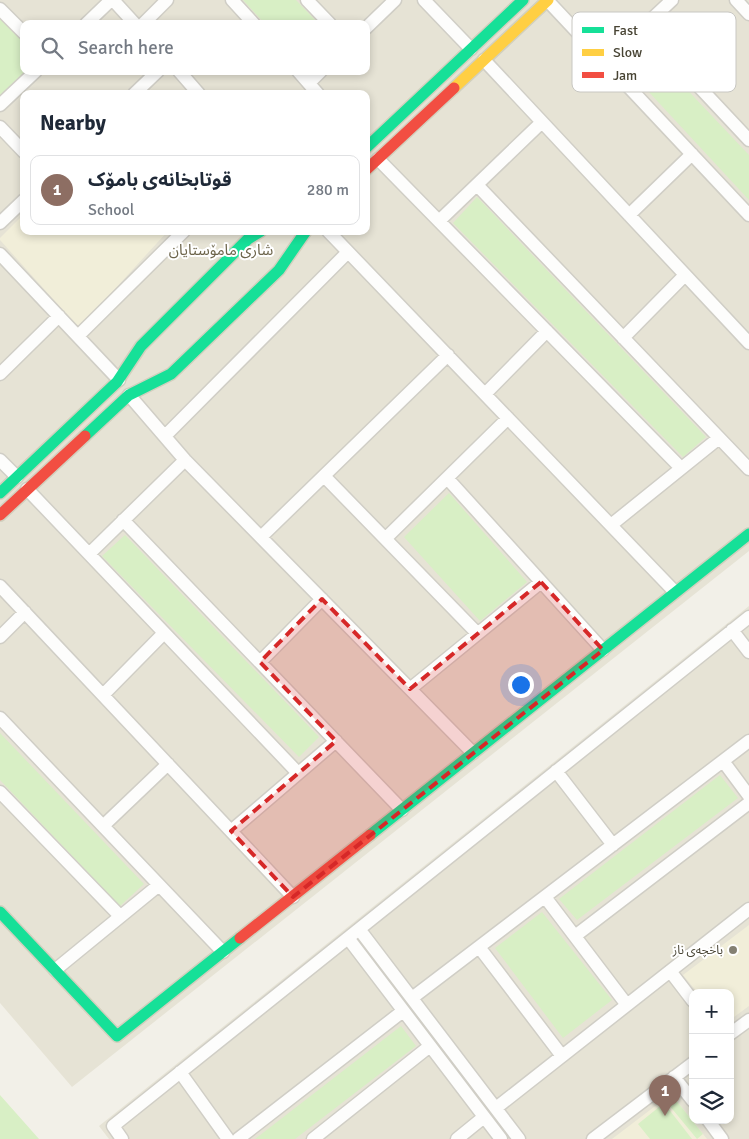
<!DOCTYPE html>
<meta charset="utf-8">
<style>
:root{--surface:#fff;--page:#f6f6f7;--text:#1f2937;--muted:#747a83;--line:#e0e1e3;--accent:#111827}
body{margin:0;font-family:Signika,"Noto Sans Arabic",sans-serif;background:var(--page);color:var(--text)}
.controls{position:absolute;right:15px;bottom:15px;display:grid;overflow:hidden;border-radius:10px;box-shadow:0 2px 8px #0003}
.controls button{width:45px;height:45px;display:grid;place-items:center;padding:0;border:0;border-bottom:1px solid var(--line);background:var(--surface);color:var(--text);font:25px sans-serif}
.you{position:absolute;left:520px;top:684px;width:18px;height:18px;margin:-12px;border:4px solid #fff;border-radius:50%;background:#1a73e8;box-shadow:0 0 0 8px #1a73e833}
.badge{display:grid;place-items:center;width:32px;height:32px;border-radius:50%;background:var(--accent);color:#fff;font-size:16px;font-weight:700}
.pin{position:absolute;translate:-50% -41px;filter:drop-shadow(0 1px 2px #0008)}
.pin::after{content:'';position:absolute;top:26px;width:18px;height:15px;background:inherit;clip-path:polygon(0 0,100% 0,50% 100%)}
.list{margin:0;padding:0;list-style:none}
h2{display:flex;justify-content:space-between;align-items:center;height:65px;margin:0;padding:0 20px;font-size:21px}
h2 small{font-size:16px;font-weight:400;color:var(--muted)}
.list li{display:grid;grid-template-columns:32px 1fr auto;gap:15px;align-items:center;box-sizing:border-box;height:70px;margin:0 10px 10px;padding:0 10px;border:1px solid var(--line);border-radius:10px}
.list b{display:block;font-size:19px;white-space:nowrap}
.list p{margin:0;font-size:16px;white-space:nowrap;color:var(--muted)}
.list em{font-size:16px;font-style:normal;color:var(--muted)}
.icon{flex:none;width:28px;height:28px;fill:none;stroke:currentColor;stroke-width:2;stroke-linecap:round;stroke-linejoin:round}
.map{position:relative;flex:none;width:749px;height:1139px;overflow:hidden}
.search{position:absolute;background:var(--surface);box-shadow:0 2px 8px #0003;left:20px;top:20px;width:350px;height:55px;display:flex;align-items:center;gap:12px;box-sizing:border-box;padding:0 18px;border-radius:10px;color:var(--muted);font-size:19px}
.panel{position:absolute;background:var(--surface);box-shadow:0 2px 8px #0003;left:20px;top:90px;width:350px;height:145px;border-radius:10px}
.map>svg:first-child{display:block}
</style>
<div class="map">
<svg width="749" height="1139" viewBox="0 0 749 1139">
<rect width="100%" height="100%" fill="#f2f0e8"/>
<!-- residential -->
<path fill="#e6e3d5" fill-rule="evenodd" d="M 0,0 L 749,0 L 749,551 L 72,1087 L 0,1003 ZM 24,24 L 366,24 L 366,71 L 24,71 ZM 24,94 L 366,94 L 366,231 L 24,231 Z
M 749,606 L 749,1139 L 109,1139 L 99,1126 ZM 693,993 L 730,993 L 730,1120 L 693,1120 Z"/>
<!-- education -->
<path fill="#f1eed9" d="M 24,214 L 24,231 L 168,231 L 79,328 L 0,240 L 0,238 Z
M 749,925 L 749,1006 L 730,1020 L 730,993 L 698,993 L 683,975 Z
M 671,1094 L 707,1139 L 612,1139 Z"/>
<!-- green -->
<path fill="#d8efc5" d="M 243,0 L 296,0 L 319,24 L 265,24 Z
M 0,19 L 24,42 L 24,71 L 26,71 L 0,95 Z
M 641,41 L 749,155 L 749,200 L 622,63 Z
M 477,197 L 706,437 L 683,457 L 453,223 Z
M 449,493 L 527,582 L 480,621 L 404,537 Z
M 125,535 L 319,737 L 299,757 L 102,556 Z
M 0,733 L 144,884 L 120,906 L 0,780 Z
M 720,775 L 738,798 L 577,920 L 559,899 Z
M 542,912 L 612,1000 L 563,1038 L 495,948 Z
M 401,1026 L 416,1046 L 295,1139 L 255,1139 Z
M 671,1094 L 703,1134 L 697,1139 L 664,1099 Z
M 0,1095 L 39,1139 L 0,1139 Z
M 664,1103 L 692,1139 L 650,1139 L 638,1124 Z"/>
<g fill="none" stroke-linecap="round" stroke-linejoin="round">
<defs>
<path id="street" d="M 113,0 L 135,24
M 232,0 L 254,24
M 307,0 L 330,24
M 424,0 L 471,49
M 547,0 L 749,215
M 736,0 L 749,14
M 0,9 L 24,33
M 86,24 L 111,0
M 143,24 L 167,0
M 643,27 L 749,140
M 366,28 L 395,0
M 484,60 L 749,343
M 606,62 L 672,0
M 179,71 L 199,94
M 298,71 L 318,94
M 309,83 L 321,71
M 134,94 L 158,71
M 0,105 L 36,71
M 0,127 L 24,152
M 378,159 L 681,468
M 477,185 L 749,469
M 629,215 L 692,154
M 439,221 L 542,122
M 0,223 L 24,200
M 328,231 L 675,592
M 0,254 L 119,380
M 78,336 L 184,231
M 623,338 L 685,275
M 0,374 L 59,316
M 485,394 L 547,331
M 129,395 L 185,460 L 473,753
M 165,436 L 348,252
M 0,460 L 17,477
M 324,476 L 477,633
M 447,478 L 603,650
M 27,489 L 298,773
M 123,520 L 402,810
M 611,525 L 719,438
M 261,537 L 448,355
M 386,538 L 508,418
M 89,554 L 185,460
M 0,586 L 293,897
M 732,630 L 749,652
M 0,637 L 25,612
M 260,662 L 322,599
M 410,689 L 541,582
M 103,695 L 164,633
M 0,718 L 223,952
M 723,761 L 749,796
M 556,771 L 613,845
M 0,792 L 120,916
M 103,826 L 168,764
M 231,831 L 336,741
M 545,897 L 627,1005
M 359,929 L 519,1139
M 575,936 L 749,803
M 348,938 L 501,1139
M 479,947 L 562,1056
M 55,970 L 159,885
M 670,971 L 693,1001
M 412,998 L 749,741
M 730,1034 L 749,1020
M 180,1072 L 228,1139
M 674,1077 L 693,1101
M 496,1108 L 749,909
M 708,1120 L 722,1139
M 122,1139 L 113,1126 L 749,617
M 238,1139 L 403,1011
M 313,1139 L 430,1046
M 457,1139 L 484,1117
M 593,1139 L 693,1063"/>
<path id="fast" d="M 366,148 L 523,0
M 85,436 L 129,395 L 171,374 L 279,270 L 306,231
M 0,493 L 117,382 L 141,346 L 248,239 L 261,231
M 370,835 L 749,534
M 0,912 L 117,1036 L 240,938"/>
<path id="slow" d="M 454,88 L 548,0"/>
<path id="jam" d="M 366,170 L 454,88
M 0,515 L 85,436
M 240,938 L 370,835"/>
</defs>
<!-- street casing -->
<use href="#street" stroke="#d0cec6" stroke-width="15"/>
<!-- fast casing -->
<use href="#fast" stroke="#d2d0be" stroke-width="14"/>
<!-- slow casing -->
<use href="#slow" stroke="#d2d0be" stroke-width="14"/>
<!-- jam casing -->
<use href="#jam" stroke="#d2d0be" stroke-width="14"/>
<!-- street -->
<use href="#street" stroke="#fdfdfc" stroke-width="12"/>
<!-- fast -->
<use href="#fast" stroke="#16e098" stroke-width="11"/>
<!-- slow -->
<use href="#slow" stroke="#ffcf43" stroke-width="11"/>
<!-- jam -->
<use href="#jam" stroke="#f24e42" stroke-width="11"/>
</g>
<!-- marked area -->
<path fill="#d62828" fill-opacity="0.2" stroke="#d62828" stroke-width="4" stroke-dasharray="10 6" stroke-linejoin="round" d="M 541,582 L 603,650 L 293,897 L 231,831 L 336,741 L 260,662 L 322,599 L 410,689 Z"/>
<!-- markers -->
<circle fill="#848073" stroke="#fff" stroke-width="2" cx="733" cy="950" r="5"/>
<g text-anchor="middle" dominant-baseline="central" stroke-width="4" stroke-linejoin="round" paint-order="stroke">
<!-- poi labels -->
<g font-size="12" fill="#484434" stroke="#fff" text-anchor="end">
<text x="723" y="950">باخچەی ناز</text>
</g>
<!-- quarter labels -->
<g font-size="15" fill="#6c644a" stroke="#fff">
<text x="221" y="250">شاری مامۆستایان</text>
</g>
</g>
<!-- legend -->
<rect x="572" y="12" width="164" height="80" rx="8" fill="#fff" stroke="#c8c7c2" stroke-width="1"/>
<rect x="582" y="27" width="22" height="6" fill="#16e098"/>
<rect x="582" y="49" width="22" height="7" fill="#ffcf43"/>
<rect x="582" y="72" width="22" height="6" fill="#f24e42"/>
<g font-size="14" fill="#484434">
<text x="613" y="35">Fast</text>
<text x="613" y="57">Slow</text>
<text x="613" y="80">Jam</text>
</g>
</svg>
<div class="controls">
<button>+</button>
<button>−</button>
<button><svg class="icon" aria-label="layers" viewBox="0 0 24 24"><path d="M12 4l9 5-9 5-9-5zM3 14l9 5 9-5"/></svg></button>
</div>
<div class="you"></div>
<div class="pin badge" style="left:665px;top:1116px;background:#8d6e63">1</div>
<div class="search"><svg class="icon" aria-label="search" viewBox="0 0 24 24"><circle cx="10" cy="10" r="6"/><path d="M15 15l6 6"/></svg>Search here</div>
<section class="panel">
<h2>Nearby<small></small></h2>
<ul class="list">
<li><span class="badge" style="background:#8d6e63">1</span><div><b>قوتابخانەی بامۆک</b><p>School</p></div><em>280 m</em></li>
</ul>
</section>
</div>
